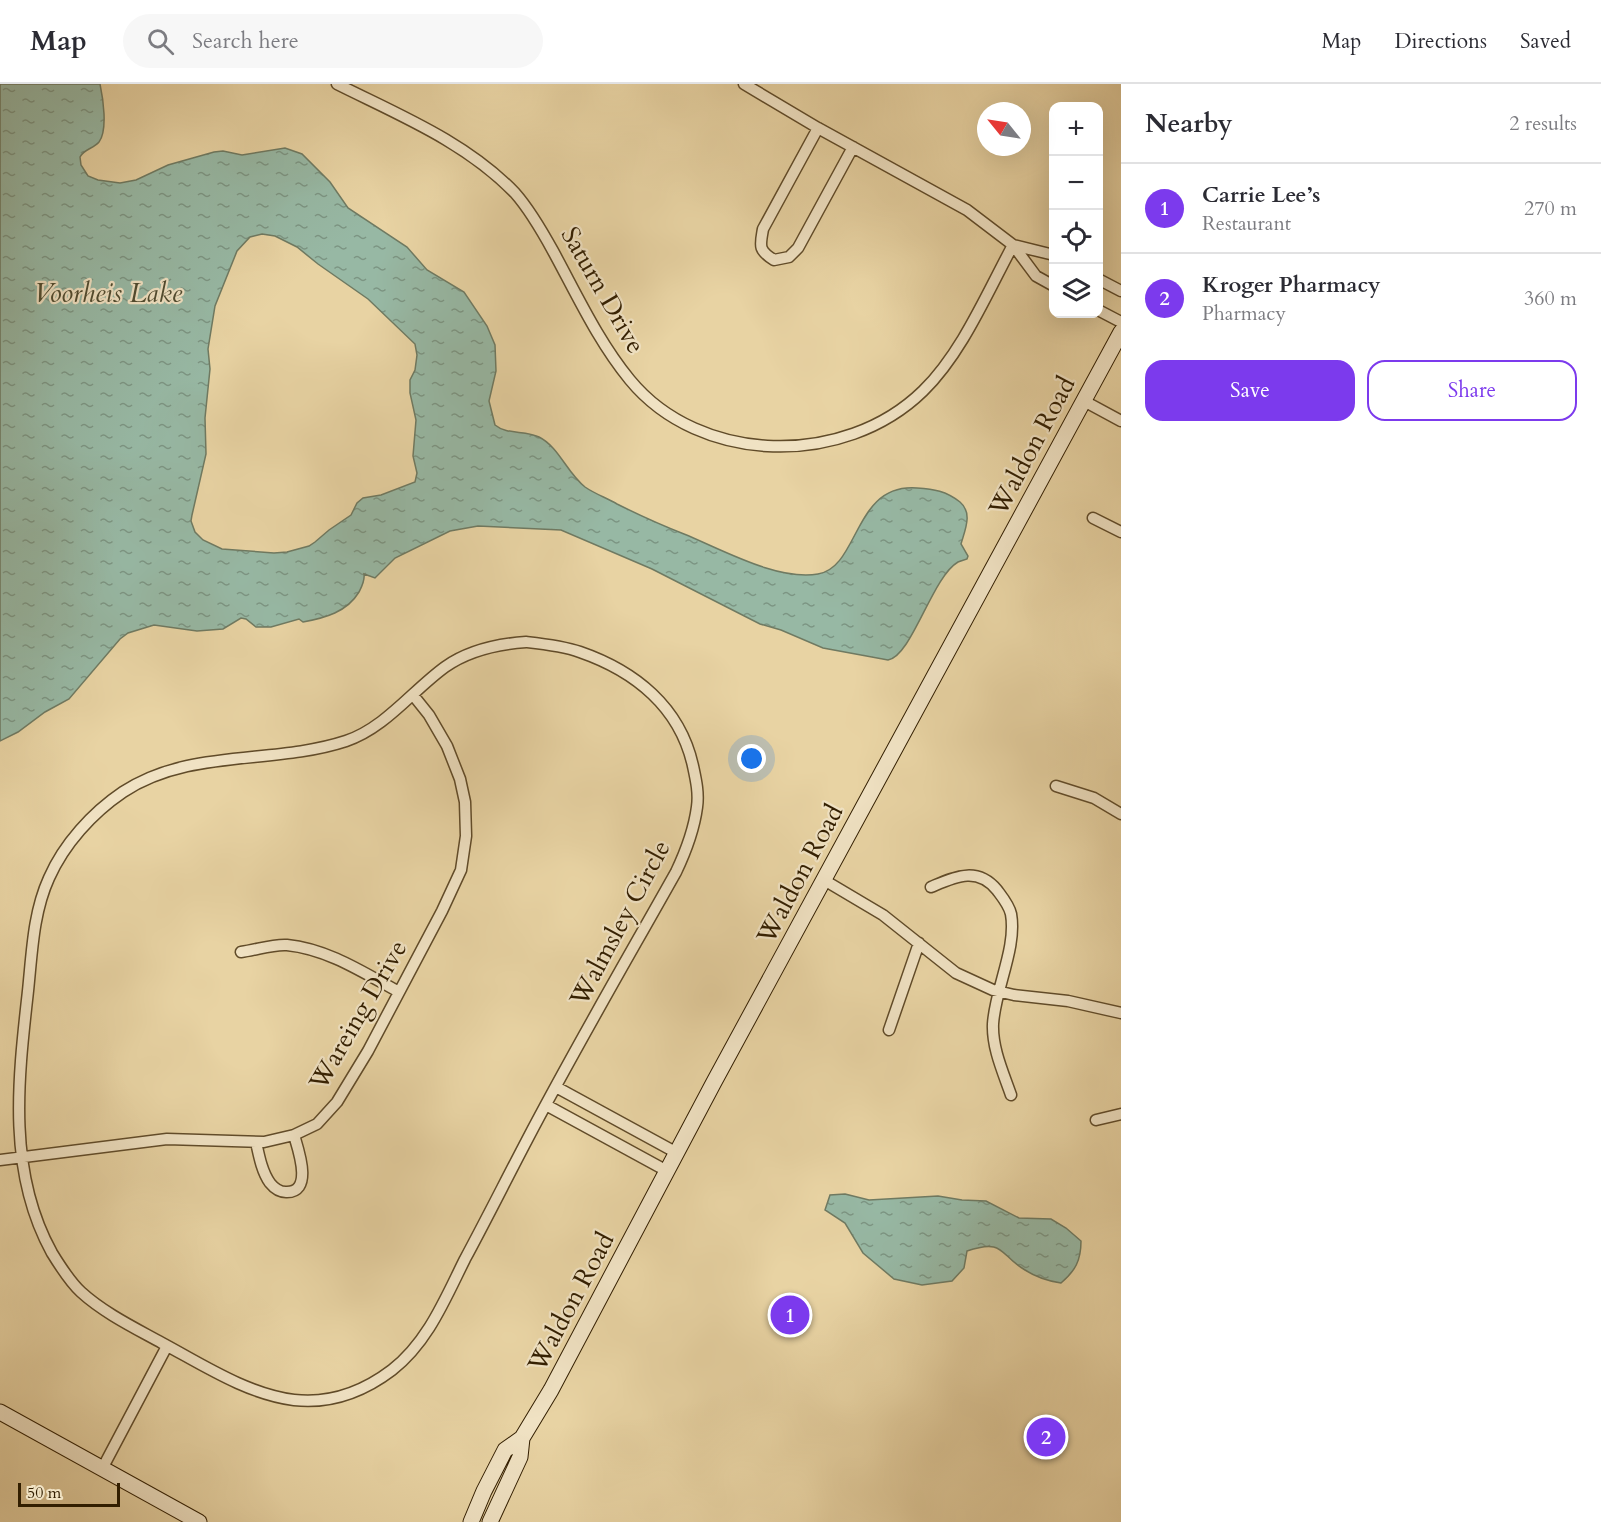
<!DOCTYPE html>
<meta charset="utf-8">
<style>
:root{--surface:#fff;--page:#f7f7f7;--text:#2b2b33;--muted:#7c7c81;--line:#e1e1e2;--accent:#7c3aed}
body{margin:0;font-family:Cardo,serif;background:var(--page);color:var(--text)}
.controls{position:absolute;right:18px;top:18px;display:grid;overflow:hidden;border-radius:12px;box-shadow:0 6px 24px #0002}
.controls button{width:54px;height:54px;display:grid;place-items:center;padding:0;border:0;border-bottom:2px solid var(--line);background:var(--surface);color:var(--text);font:30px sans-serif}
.compass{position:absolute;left:977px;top:18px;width:54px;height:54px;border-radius:50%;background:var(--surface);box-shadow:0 6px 24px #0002;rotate:300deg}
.scale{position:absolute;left:18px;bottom:15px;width:102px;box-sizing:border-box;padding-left:6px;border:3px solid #321e00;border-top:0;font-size:16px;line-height:21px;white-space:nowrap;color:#321e00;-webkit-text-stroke:4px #f0e2c3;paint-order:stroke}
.you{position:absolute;left:752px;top:675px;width:21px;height:21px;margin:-15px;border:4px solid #fff;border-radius:50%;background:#1a73e8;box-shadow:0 0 0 9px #1a73e833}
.badge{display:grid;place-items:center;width:39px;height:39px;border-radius:50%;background:var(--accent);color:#fff;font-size:20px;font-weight:700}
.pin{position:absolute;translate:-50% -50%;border:3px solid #fff;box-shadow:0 2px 6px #0006}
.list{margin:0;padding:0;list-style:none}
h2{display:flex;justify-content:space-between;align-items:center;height:78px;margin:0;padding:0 24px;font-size:26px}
h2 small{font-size:20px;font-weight:400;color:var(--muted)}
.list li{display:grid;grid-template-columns:39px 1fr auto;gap:18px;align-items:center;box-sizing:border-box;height:90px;padding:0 24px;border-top:2px solid var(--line)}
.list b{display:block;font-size:22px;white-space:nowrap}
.list p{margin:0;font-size:20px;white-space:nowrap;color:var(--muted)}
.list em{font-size:20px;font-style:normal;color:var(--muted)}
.actions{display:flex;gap:12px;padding:18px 24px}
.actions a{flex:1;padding:14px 0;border:2px solid var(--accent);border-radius:18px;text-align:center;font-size:21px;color:var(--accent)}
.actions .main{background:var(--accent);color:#fff}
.icon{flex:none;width:33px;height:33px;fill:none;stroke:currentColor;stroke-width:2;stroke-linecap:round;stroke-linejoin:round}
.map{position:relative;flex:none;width:1121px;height:1438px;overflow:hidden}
header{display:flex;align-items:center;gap:36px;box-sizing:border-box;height:84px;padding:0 30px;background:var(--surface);border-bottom:2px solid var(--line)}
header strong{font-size:28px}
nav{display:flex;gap:33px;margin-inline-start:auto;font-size:21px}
.search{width:420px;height:54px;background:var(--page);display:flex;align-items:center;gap:15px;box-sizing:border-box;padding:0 21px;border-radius:33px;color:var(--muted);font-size:22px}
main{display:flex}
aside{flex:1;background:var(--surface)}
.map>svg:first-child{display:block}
</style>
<header>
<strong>Map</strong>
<div class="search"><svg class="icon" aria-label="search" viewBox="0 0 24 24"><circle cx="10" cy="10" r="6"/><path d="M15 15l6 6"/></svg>Search here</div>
<nav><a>Map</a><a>Directions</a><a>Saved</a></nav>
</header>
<main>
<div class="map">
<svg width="1121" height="1438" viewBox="0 0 1121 1438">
<defs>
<pattern id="water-ripples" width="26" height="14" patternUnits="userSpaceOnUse" patternTransform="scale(1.5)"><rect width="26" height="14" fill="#97b8a4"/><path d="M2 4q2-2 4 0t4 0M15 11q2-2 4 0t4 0" fill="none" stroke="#7c9583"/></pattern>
</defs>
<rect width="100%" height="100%" fill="#e8d3a3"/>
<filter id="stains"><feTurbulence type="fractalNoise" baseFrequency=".00333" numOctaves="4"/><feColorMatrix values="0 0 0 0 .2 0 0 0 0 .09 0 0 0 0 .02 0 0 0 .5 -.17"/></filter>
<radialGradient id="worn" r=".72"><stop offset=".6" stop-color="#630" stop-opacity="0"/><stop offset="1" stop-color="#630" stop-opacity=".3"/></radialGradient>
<!-- water -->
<path fill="url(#water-ripples)" stroke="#6f7a62" stroke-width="1.5" fill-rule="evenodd" d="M 0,0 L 100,0 C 103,14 108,46 99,58 C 93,65 84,65 80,73 L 81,81 L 88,92 L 98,96 L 120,99 L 136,96 L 168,81 L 214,68 L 223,67 L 242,71 L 285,64 L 302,70 L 330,98 L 348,124 L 407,163 L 427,186 L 464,208 L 487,242 L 495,261 L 496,287 L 489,317 L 495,341 C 507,351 525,346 539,353 C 559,363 567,389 585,403 C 595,410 607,414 617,420 C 639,431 661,441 684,450 C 721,465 777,497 818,490 C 860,483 853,399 917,404 C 934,405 946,407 960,418 C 973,429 965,446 961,460 L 968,472 L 967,475 C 964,476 961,477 958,478 C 932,493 912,572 888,576 L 823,564 L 781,546 L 760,540 L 652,485 L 561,446 L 478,442 L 450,447 L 395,474 L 375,494 L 364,490 C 365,497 362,502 359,508 C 347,528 325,534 303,538 L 299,535 L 271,543 L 256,543 L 246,535 L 241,534 L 223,545 L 197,547 L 154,541 L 128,549 L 120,555 L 69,615 L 45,628 L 18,648 L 0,657 ZM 262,150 L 275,152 L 297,163 L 318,180 L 368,215 L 415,260 L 417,271 L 415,286 L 410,296 L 410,309 L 416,336 L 413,372 L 417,389 L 415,398 L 381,411 L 363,414 L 357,419 L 351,431 L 329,446 L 315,458 L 309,462 L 287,468 L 274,469 L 222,465 L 203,456 L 195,448 L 191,437 L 192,431 L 206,370 L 205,334 L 210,285 L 208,265 L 215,222 L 237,167 L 250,153 Z
M 845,1110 L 869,1116 L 938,1112 L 962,1116 L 986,1117 L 1019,1134 L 1051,1135 L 1066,1144 L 1081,1157 C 1081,1177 1075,1187 1061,1199 C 1048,1197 1036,1193 1025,1186 C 999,1171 1005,1154 967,1167 L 964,1184 L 952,1197 L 922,1201 L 894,1195 L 863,1169 L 845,1139 L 825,1126 L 830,1111 Z"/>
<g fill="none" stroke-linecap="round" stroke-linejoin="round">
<defs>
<path id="street" d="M 337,0 C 399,31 466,58 515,109 C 530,126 542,147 553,167 C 577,211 598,257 630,296 C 700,381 844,384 923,307 C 962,269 987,209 1013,161
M 744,0 L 818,44 L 967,126 L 1013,161 L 1036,192 L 1054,202
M 818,44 L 763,145 C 760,162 758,166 774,176 L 789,173 L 798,164 L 853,63
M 1013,161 L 1054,171
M 1098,195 L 1121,207
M 1098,226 L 1121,238
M 1084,317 L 1121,337
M 1093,434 L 1121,448
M 526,558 C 544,560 563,562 580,568 C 635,587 680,623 693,682 C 696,696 699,709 697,723 C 694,746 686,767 676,788 C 626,877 574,966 527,1056 C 506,1096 486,1136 465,1175 C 445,1215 428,1258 392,1286 C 363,1308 330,1320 294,1316 C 247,1310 203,1281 162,1259 C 135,1244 104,1229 81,1208 C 70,1198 60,1182 52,1169 C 7,1088 18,996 28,907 C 32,869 33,829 49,794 C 64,760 92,729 123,708 C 190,664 273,681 346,657 C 385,644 412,607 445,583 C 469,566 498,560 526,558 Z
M 1056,702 L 1094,714 L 1121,730
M 824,796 L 883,831 L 956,889 L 993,906 L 1014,911 L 1068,917 L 1121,929
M 931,803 C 955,793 977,782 997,806 C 1003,814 1009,821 1011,830 C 1017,864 995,905 993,940 C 992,964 1003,988 1011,1011
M 241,868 C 257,866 272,860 287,861 C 328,865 364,889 399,908
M 889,946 L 919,859
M 556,1003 L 677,1069
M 546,1021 L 667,1087
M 1096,1036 L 1121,1030
M 256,1058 C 259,1072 262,1088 270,1099 C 274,1104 280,1108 286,1108 C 314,1109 298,1065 294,1051
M 0,1076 L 167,1055 L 264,1058 L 294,1051 L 317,1040 L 337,1018 L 368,967 L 442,827 L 461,786 L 466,752 L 465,718 L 460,695 L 447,662 L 429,631 L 413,611
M 102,1385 L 167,1262"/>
<path id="secondary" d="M 0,1328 L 199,1438
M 471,1438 L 484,1407 L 505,1366 L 522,1354 L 551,1306 L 714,998 L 1121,248
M 490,1438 L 520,1373 L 522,1354"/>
</defs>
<!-- street casing -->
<use href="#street" stroke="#604b29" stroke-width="13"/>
<!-- secondary casing -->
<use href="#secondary" stroke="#321e00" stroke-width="17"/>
<!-- street -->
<use href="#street" stroke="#f0e2c3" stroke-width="10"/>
<!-- secondary -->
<use href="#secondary" stroke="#f0e2c3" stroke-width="15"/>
</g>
<g text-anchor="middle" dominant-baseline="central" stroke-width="4.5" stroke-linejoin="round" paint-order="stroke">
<!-- street labels -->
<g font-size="26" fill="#321e00" stroke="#f0e2c3">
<text transform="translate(603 206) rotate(60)">Saturn Drive</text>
<text transform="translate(1032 362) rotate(-62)">Waldon Road</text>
<text transform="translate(800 790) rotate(-62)">Waldon Road</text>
<text transform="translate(620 839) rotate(-62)">Walmsley Circle</text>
<text transform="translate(358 931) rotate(-60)">Wareing Drive</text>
<text transform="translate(571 1218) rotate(-62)">Waldon Road</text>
</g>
<!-- water labels -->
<g font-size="27" font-style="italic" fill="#504c31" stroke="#f0e2c3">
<text x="108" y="209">Voorheis Lake</text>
</g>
</g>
<rect width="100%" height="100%" filter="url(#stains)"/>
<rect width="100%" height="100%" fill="url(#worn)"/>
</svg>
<div class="controls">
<button>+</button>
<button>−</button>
<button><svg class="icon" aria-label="locate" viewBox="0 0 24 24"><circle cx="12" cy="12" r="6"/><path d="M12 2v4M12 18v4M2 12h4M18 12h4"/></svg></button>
<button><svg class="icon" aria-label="layers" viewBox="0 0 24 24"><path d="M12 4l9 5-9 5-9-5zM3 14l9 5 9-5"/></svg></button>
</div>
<svg class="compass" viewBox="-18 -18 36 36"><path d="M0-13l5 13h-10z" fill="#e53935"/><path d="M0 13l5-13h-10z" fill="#7c7c81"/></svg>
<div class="scale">50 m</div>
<div class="you"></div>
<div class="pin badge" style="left:790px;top:1231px">1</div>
<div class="pin badge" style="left:1046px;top:1353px">2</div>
</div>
<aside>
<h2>Nearby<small>2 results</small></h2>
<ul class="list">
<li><span class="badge">1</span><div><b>Carrie Lee’s</b><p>Restaurant</p></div><em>270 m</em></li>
<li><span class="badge">2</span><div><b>Kroger Pharmacy</b><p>Pharmacy</p></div><em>360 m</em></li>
</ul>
<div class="actions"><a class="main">Save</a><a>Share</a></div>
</aside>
</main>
